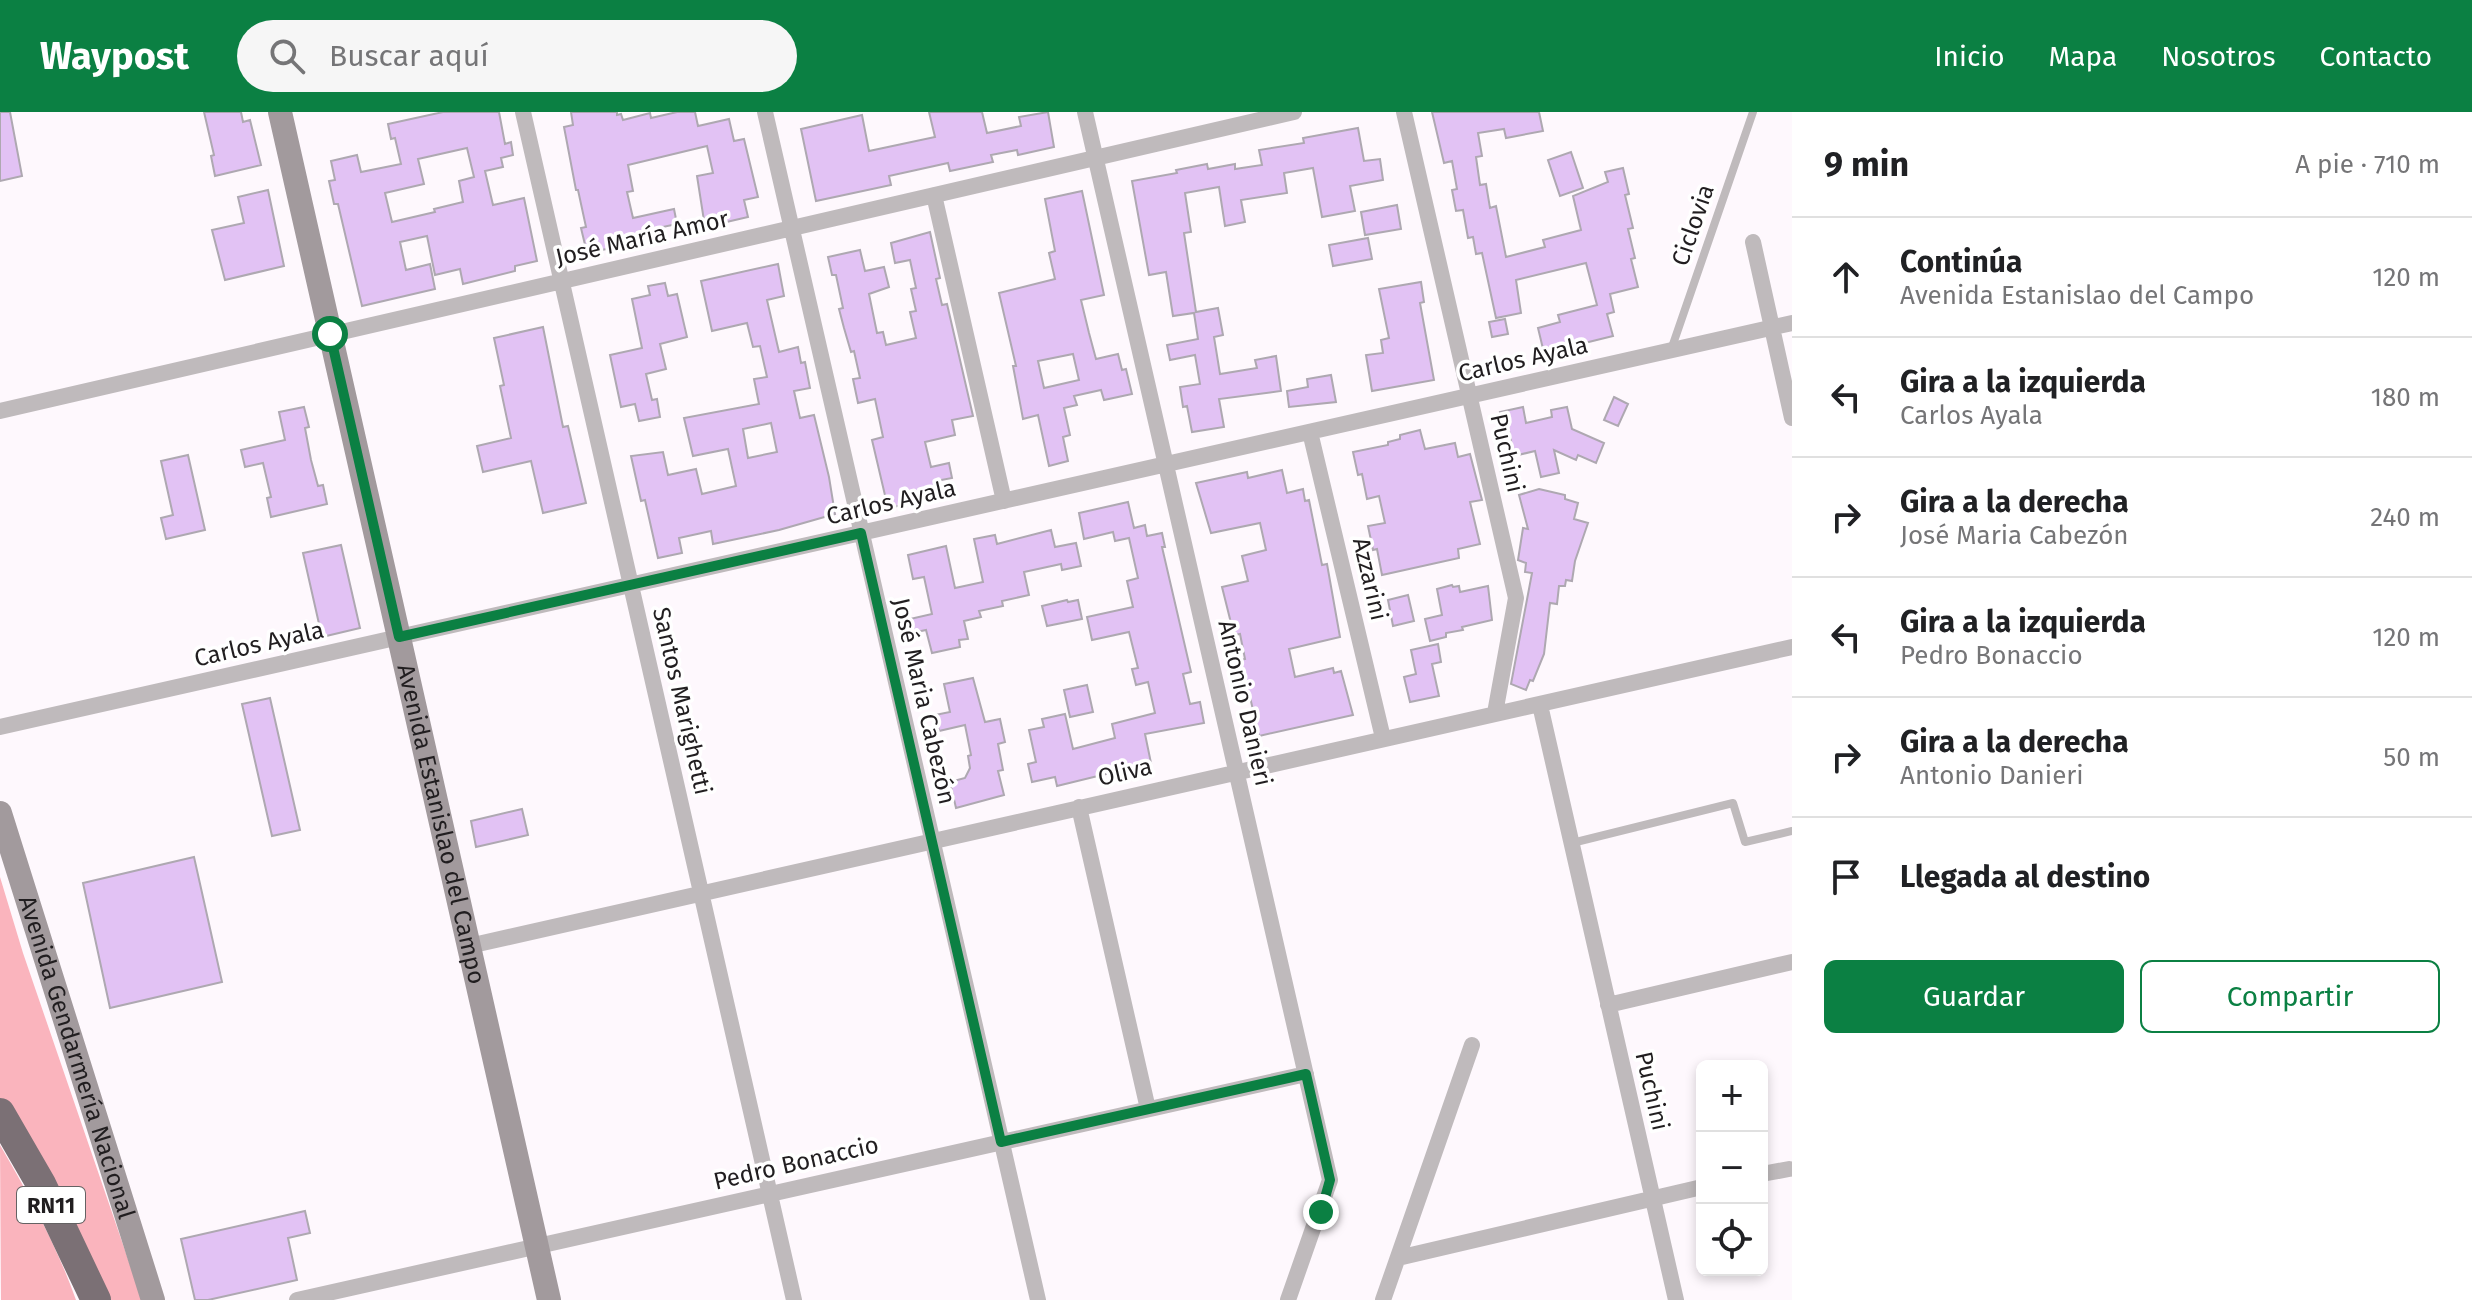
<!DOCTYPE html>
<html lang="es">
<meta charset="utf-8">
<style>
:root{--surface:#fff;--page:#f6f6f6;--text:#202124;--muted:#757577;--line:#e0e0e0;--accent:#0b8043}
body{margin:0;font-family:"Fira Sans",sans-serif;background:var(--page);color:var(--text)}
.controls{position:absolute;right:24px;bottom:24px;display:grid;overflow:hidden;border-radius:12px;box-shadow:0 4px 12px #0003}
.controls button{width:72px;height:72px;display:grid;place-items:center;padding:0;border:0;border-bottom:2px solid var(--line);background:var(--surface);color:var(--text);font:40px sans-serif}
.stop{position:absolute;width:24px;height:24px;margin:-18px;border:6px solid #0b8043;border-radius:50%;background:#fff}
.stop.end{background:#0b8043;border-color:#fff;box-shadow:0 2px 8px #0008}
.list{margin:0;padding:0;list-style:none}
h2{display:flex;justify-content:space-between;align-items:center;height:104px;margin:0;padding:0 32px;font-size:34px}
h2 small{font-size:26px;font-weight:400;color:var(--muted)}
.list li{display:grid;grid-template-columns:52px 1fr auto;gap:24px;align-items:center;box-sizing:border-box;height:120px;padding:0 32px;border-top:2px solid var(--line)}
.list b{display:block;font-size:30px;white-space:nowrap}
.list p{margin:0;font-size:26px;white-space:nowrap;color:var(--muted)}
.list em{font-size:26px;font-style:normal;color:var(--muted)}
.actions{display:flex;gap:16px;padding:24px 32px}
.actions a{flex:1;padding:18px 0;border:2px solid var(--accent);border-radius:12px;text-align:center;font-size:28px;color:var(--accent)}
.actions .main{background:var(--accent);color:#fff}
.icon{flex:none;width:44px;height:44px;fill:none;stroke:currentColor;stroke-width:2;stroke-linecap:round;stroke-linejoin:round}
.map{position:relative;flex:none;width:1792px;height:1188px;overflow:hidden}
header{display:flex;align-items:center;gap:48px;box-sizing:border-box;height:112px;padding:0 40px;background:var(--accent);color:#fff}
header strong{font-size:38px}
nav{display:flex;gap:44px;margin-inline-start:auto;font-size:28px}
.search{width:560px;height:72px;background:var(--page);display:flex;align-items:center;gap:20px;box-sizing:border-box;padding:0 28px;border-radius:44px;color:var(--muted);font-size:30px}
main{display:flex}
aside{flex:1;background:var(--surface)}
.map>svg:first-child{display:block}
</style>
<header>
<strong>Waypost</strong>
<div class="search"><svg class="icon" aria-label="search" viewBox="0 0 24 24"><circle cx="10" cy="10" r="6"/><path d="M15 15l6 6"/></svg>Buscar aquí</div>
<nav><a>Inicio</a><a>Mapa</a><a>Nosotros</a><a>Contacto</a></nav>
</header>
<main>
<div class="map">
<svg width="1792" height="1188" viewBox="0 0 1792 1188">
<rect width="100%" height="100%" fill="#fef8fd"/>
<!-- green -->
<path fill="#fab4bd" d="M 0,765 L 23,841 L 142,1188 L 103,1188 L 71,1118 L 0,986 Z
M 0,1033 C 29,1083 57,1134 76,1188 L 1,1188 Z"/>
<!-- building -->
<path fill="#e2c2f4" stroke="#aea8b1" stroke-width="2" fill-rule="evenodd" d="M 0,0 L 10,0 L 22,64 L 0,69 Z
M 204,0 L 241,0 L 243,10 L 250,8 L 261,53 L 215,64 L 211,44 L 214,43 Z
M 443,0 L 499,0 L 505,32 L 511,30 L 513,43 L 501,46 L 503,55 L 485,59 L 493,93 L 524,86 L 537,149 L 515,154 L 515,159 L 463,172 L 460,157 L 435,163 L 427,124 L 400,130 L 406,158 L 430,152 L 435,177 L 362,194 L 338,92 L 334,92 L 329,69 L 335,68 L 331,49 L 357,43 L 361,60 L 401,52 L 395,26 L 391,27 L 388,12 ZM 467,36 L 474,65 L 459,69 L 463,90 L 434,97 L 435,100 L 392,110 L 385,81 L 424,72 L 418,47 Z
M 571,0 L 617,0 L 617,3 L 621,2 L 623,8 L 650,1 L 651,6 L 677,0 L 695,0 L 698,14 L 729,7 L 734,29 L 744,27 L 758,85 L 744,88 L 748,105 L 705,115 L 697,64 L 713,61 L 707,34 L 628,53 L 633,79 L 627,80 L 633,106 L 674,97 L 677,112 L 639,120 L 641,130 L 587,141 L 581,116 L 586,115 L 578,78 L 576,78 L 564,15 L 573,13 Z
M 929,0 L 982,0 L 987,21 L 1021,14 L 1019,5 L 1048,0 L 1054,35 L 1018,43 L 1017,38 L 991,43 L 993,50 L 950,59 L 948,51 L 889,64 L 891,73 L 816,89 L 801,17 L 862,3 L 869,39 L 935,25 Z
M 1432,0 L 1539,0 L 1543,19 L 1506,26 L 1504,17 L 1478,21 L 1482,44 L 1476,45 L 1480,73 L 1486,72 L 1490,96 L 1496,94 L 1506,145 L 1545,135 L 1543,128 L 1581,118 L 1573,84 L 1608,70 L 1605,60 L 1623,56 L 1629,82 L 1625,83 L 1633,116 L 1628,117 L 1635,146 L 1631,147 L 1638,175 L 1610,182 L 1614,200 L 1607,202 L 1613,224 L 1544,241 L 1538,216 L 1560,210 L 1558,203 L 1597,193 L 1586,151 L 1516,168 L 1521,201 L 1496,206 L 1482,141 L 1476,142 L 1473,125 L 1468,126 L 1463,98 L 1456,99 L 1452,78 L 1457,77 L 1452,49 L 1444,51 Z
M 1358,16 L 1364,49 L 1380,47 L 1383,68 L 1350,74 L 1355,99 L 1322,105 L 1313,56 L 1284,61 L 1287,81 L 1241,88 L 1245,110 L 1225,114 L 1219,75 L 1185,81 L 1191,120 L 1184,121 L 1196,200 L 1218,196 L 1223,223 L 1214,225 L 1220,262 L 1257,256 L 1255,248 L 1276,244 L 1281,279 L 1219,287 L 1224,315 L 1192,320 L 1187,294 L 1183,295 L 1180,275 L 1200,272 L 1195,243 L 1170,248 L 1167,233 L 1198,227 L 1194,201 L 1173,204 L 1166,160 L 1149,163 L 1132,69 L 1177,61 L 1176,58 L 1207,52 L 1208,57 L 1235,52 L 1235,57 L 1262,53 L 1259,38 L 1304,31 L 1303,26 Z
M 1571,40 L 1583,76 L 1560,84 L 1548,48 Z
M 268,78 L 284,154 L 225,168 L 212,118 L 244,111 L 238,85 Z
M 1082,79 L 1104,183 L 1081,188 L 1089,221 L 1096,247 L 1118,242 L 1122,258 L 1126,257 L 1132,282 L 1104,288 L 1101,278 L 1074,284 L 1077,293 L 1064,296 L 1070,323 L 1063,325 L 1068,349 L 1049,354 L 1038,303 L 1023,307 L 1013,254 L 1016,254 L 999,181 L 1055,167 L 1049,141 L 1055,139 L 1045,87 ZM 1073,242 L 1079,268 L 1044,276 L 1038,249 Z
M 1397,93 L 1401,117 L 1365,123 L 1361,100 Z
M 930,120 L 940,166 L 936,167 L 942,193 L 947,192 L 973,304 L 952,308 L 955,323 L 925,330 L 931,355 L 949,351 L 952,366 L 936,369 L 937,376 L 923,379 L 924,382 L 902,387 L 903,393 L 888,396 L 872,328 L 883,325 L 875,287 L 858,291 L 853,267 L 860,266 L 854,239 L 851,240 L 844,216 L 839,197 L 843,196 L 836,163 L 832,163 L 828,145 L 860,138 L 865,159 L 884,155 L 889,175 L 869,182 L 877,221 L 883,220 L 886,233 L 916,226 L 910,200 L 916,199 L 911,177 L 916,176 L 910,148 L 895,151 L 891,131 Z
M 1368,126 L 1372,147 L 1333,154 L 1329,133 Z
M 778,152 L 784,184 L 767,188 L 779,240 L 798,235 L 801,251 L 805,250 L 810,276 L 794,279 L 800,306 L 814,303 L 829,365 L 835,402 L 779,418 L 713,432 L 711,419 L 679,426 L 682,441 L 658,446 L 645,388 L 641,389 L 631,344 L 663,340 L 668,363 L 696,357 L 702,382 L 736,374 L 728,337 L 693,344 L 684,306 L 759,292 L 754,267 L 767,265 L 760,234 L 753,235 L 747,211 L 712,219 L 701,169 ZM 771,311 L 777,340 L 748,346 L 743,317 Z
M 1421,170 L 1424,190 L 1420,191 L 1434,268 L 1372,279 L 1366,243 L 1383,241 L 1381,228 L 1389,226 L 1379,177 Z
M 665,171 L 668,184 L 677,182 L 687,225 L 660,232 L 666,257 L 646,262 L 652,288 L 657,287 L 660,305 L 639,309 L 635,292 L 621,295 L 610,243 L 642,236 L 632,187 L 650,183 L 648,174 Z
M 1505,207 L 1508,222 L 1492,225 L 1489,210 Z
M 543,215 L 563,315 L 568,314 L 586,391 L 543,401 L 531,349 L 483,360 L 477,334 L 511,326 L 500,274 L 504,273 L 494,226 Z
M 1331,263 L 1336,290 L 1289,295 L 1287,279 L 1308,275 L 1307,267 Z
M 1614,285 L 1628,292 L 1618,314 L 1604,308 Z
M 304,295 L 309,315 L 305,316 L 311,348 L 318,374 L 323,373 L 327,392 L 271,405 L 267,386 L 271,385 L 263,351 L 245,355 L 241,338 L 285,328 L 279,300 Z
M 1523,295 L 1526,311 L 1552,305 L 1551,298 L 1567,295 L 1572,317 L 1604,331 L 1596,351 L 1578,343 L 1576,348 L 1554,338 L 1559,361 L 1541,365 L 1535,339 L 1514,344 L 1509,319 L 1505,320 L 1500,300 Z
M 1420,318 L 1425,337 L 1455,331 L 1458,345 L 1470,342 L 1482,388 L 1470,390 L 1480,432 L 1458,437 L 1459,446 L 1382,463 L 1377,437 L 1373,438 L 1368,414 L 1385,411 L 1379,384 L 1367,387 L 1362,362 L 1358,363 L 1353,340 L 1388,333 L 1388,330 L 1400,327 L 1400,323 Z
M 188,343 L 205,418 L 166,427 L 161,406 L 173,403 L 161,349 Z
M 1282,358 L 1287,381 L 1303,377 L 1305,389 L 1309,388 L 1322,453 L 1327,452 L 1340,525 L 1289,537 L 1295,565 L 1333,556 L 1334,561 L 1341,559 L 1353,603 L 1259,624 L 1250,585 L 1248,585 L 1245,575 L 1239,576 L 1233,550 L 1245,547 L 1240,522 L 1234,523 L 1222,475 L 1248,469 L 1242,444 L 1266,438 L 1260,411 L 1211,421 L 1196,371 L 1247,360 L 1248,366 Z
M 1539,377 L 1565,383 L 1565,387 L 1578,391 L 1574,407 L 1588,411 L 1575,449 L 1572,469 L 1566,468 L 1565,474 L 1559,474 L 1557,492 L 1550,491 L 1544,542 L 1533,569 L 1530,568 L 1526,578 L 1511,572 L 1532,461 L 1525,460 L 1526,451 L 1518,448 L 1523,416 L 1528,417 L 1519,383 Z
M 1128,390 L 1134,416 L 1145,413 L 1147,424 L 1162,421 L 1165,435 L 1162,435 L 1191,560 L 1183,562 L 1190,592 L 1200,590 L 1204,611 L 1145,622 L 1151,651 L 1057,674 L 1055,665 L 1032,670 L 1028,652 L 1036,650 L 1029,618 L 1044,615 L 1042,607 L 1065,602 L 1073,637 L 1115,626 L 1112,612 L 1155,601 L 1148,570 L 1136,573 L 1132,557 L 1138,556 L 1129,520 L 1092,528 L 1087,505 L 1133,495 L 1127,469 L 1138,466 L 1129,426 L 1115,429 L 1113,420 L 1084,427 L 1079,401 Z
M 1051,418 L 1055,435 L 1076,431 L 1081,454 L 1062,458 L 1061,452 L 1024,460 L 1029,483 L 1002,489 L 1003,494 L 979,499 L 981,505 L 964,509 L 968,527 L 959,528 L 960,535 L 932,541 L 926,518 L 912,521 L 910,507 L 932,502 L 924,465 L 913,467 L 908,443 L 946,434 L 955,476 L 983,470 L 974,427 L 995,423 L 997,432 Z
M 341,433 L 360,516 L 322,525 L 303,441 Z
M 1452,473 L 1453,475 L 1459,474 L 1460,480 L 1488,474 L 1492,508 L 1462,515 L 1463,518 L 1446,521 L 1446,525 L 1430,529 L 1425,507 L 1442,503 L 1437,477 Z
M 1408,483 L 1414,509 L 1393,514 L 1388,488 Z
M 1067,488 L 1068,490 L 1078,488 L 1082,507 L 1047,514 L 1042,494 Z
M 1438,532 L 1441,550 L 1432,552 L 1439,584 L 1410,590 L 1404,565 L 1416,562 L 1411,538 Z
M 973,566 L 985,610 L 1000,607 L 1005,630 L 998,632 L 1003,658 L 998,659 L 1004,683 L 956,696 L 950,670 L 965,666 L 970,656 L 968,644 L 971,643 L 965,613 L 939,619 L 935,603 L 950,600 L 944,572 Z
M 1087,573 L 1093,600 L 1070,605 L 1064,578 Z
M 270,586 L 300,718 L 272,724 L 242,592 Z
M 522,697 L 528,723 L 476,735 L 471,709 Z
M 194,745 L 222,870 L 110,896 L 83,771 Z
M 305,1099 L 310,1121 L 288,1126 L 297,1168 L 208,1188 L 195,1188 L 181,1127 Z"/>
<g fill="none" stroke-linecap="round" stroke-linejoin="round">
<!-- lane -->
<path stroke="#bfbabc" stroke-width="8" d="M 1671,238 L 1753,0
M 1572,731 L 1733,691 L 1745,730 L 1792,719"/>
<!-- street -->
<path stroke="#bfbabc" stroke-width="16" d="M 523,0 L 794,1188
M 765,0 L 1038,1188
M 1085,0 L 1330,1068 L 1288,1188
M 1404,0 L 1516,486 L 1495,601
M 934,83 L 1004,389
M 1753,130 L 1792,306
M 0,299 L 1294,0
M 1310,320 L 1383,626
M 1540,593 L 1676,1188
M 0,615 L 1792,211
M 1079,695 L 1148,997
M 469,834 L 1792,535
M 1608,893 L 1792,850
M 1762,1062 L 1789,1057
M 1398,1146 L 1702,1075
M 297,1188 L 1306,962
M 1383,1188 L 1472,933"/>
<!-- secondary -->
<g stroke="#a29a9d" stroke-width="24">
<path id="s1" d="M 280,0 L 549,1188"/>
<path id="s2" d="M 0,701 L 153,1188"/>
</g>
<!-- highway -->
<path stroke="#7b7075" stroke-width="30" d="M 0,1001 L 41,1072 L 96,1188"/>
</g>
<g fill="none" stroke-linecap="round" stroke-linejoin="round">
<!-- route -->
<path stroke="#0b8043" stroke-width="10" d="M 330,222 L 399,525 L 861,421 L 1001,1030 L 1306,962 L 1330,1068 L 1321,1100"/>
</g>
<g text-anchor="middle" dominant-baseline="central" stroke-width="7" stroke-linejoin="round" paint-order="stroke">
<!-- shield labels -->
<rect fill="#fff" stroke="#646263" stroke-width="2" x="17" y="1075" width="68" height="36" rx="6"/>
<g font-size="22" font-weight="bold" fill="#211e20">
<text x="51" y="1093">RN11</text>
</g>
<!-- street labels -->
<g font-size="24" fill="#211e20" stroke="#fff">
<text transform="translate(1693 113) rotate(-71)">Ciclovia</text>
<text transform="translate(642 126) rotate(-13)">José María Amor</text>
<text transform="translate(1523 247) rotate(-13)">Carlos Ayala</text>
<text transform="translate(1507 341) rotate(77)">Puchini</text>
<text transform="translate(891 390) rotate(-13)">Carlos Ayala</text>
<text transform="translate(1370 467) rotate(77)">Azzarini</text>
<text transform="translate(259 532) rotate(-13)">Carlos Ayala</text>
<text transform="translate(682 589) rotate(77)">Santos Marighetti</text>
<text transform="translate(924 589) rotate(77)">José Maria Cabezón</text>
<text transform="translate(1245 591) rotate(77)">Antonio Danieri</text>
<text transform="translate(1125 660) rotate(-13)">Oliva</text>
<text stroke="none"><textPath href="#s1" startOffset="730">Avenida Estanislao del Campo</textPath></text>
<text stroke="none"><textPath href="#s2" startOffset="256">Avenida Gendarmería Nacional</textPath></text>
<text transform="translate(1652 979) rotate(77)">Puchini</text>
<text transform="translate(796 1051) rotate(-13)">Pedro Bonaccio</text>
</g>
</g>
</svg>
<div class="controls">
<button>+</button>
<button>−</button>
<button><svg class="icon" aria-label="locate" viewBox="0 0 24 24"><circle cx="12" cy="12" r="6"/><path d="M12 2v4M12 18v4M2 12h4M18 12h4"/></svg></button>
</div>
<div class="stop" style="left:330px;top:222px"></div>
<div class="stop end" style="left:1321px;top:1100px"></div>
</div>
<aside>
<h2>9 min<small>A pie · 710 m</small></h2>
<ul class="list">
<li><svg class="icon" aria-label="ahead" viewBox="0 0 24 24"><path d="M12 20V5M6 11l6-6 6 6"/></svg><div><b>Continúa</b><p>Avenida Estanislao del Campo</p></div><em>120 m</em></li>
<li><svg class="icon" aria-label="left" viewBox="0 0 24 24"><path d="M17 20v-9H6M10 6l-5 5 5 5"/></svg><div><b>Gira a la izquierda</b><p>Carlos Ayala</p></div><em>180 m</em></li>
<li><svg class="icon" aria-label="right" viewBox="0 0 24 24"><path d="M7 20v-9h11M14 6l5 5-5 5"/></svg><div><b>Gira a la derecha</b><p>José Maria Cabezón</p></div><em>240 m</em></li>
<li><svg class="icon" aria-label="left" viewBox="0 0 24 24"><path d="M17 20v-9H6M10 6l-5 5 5 5"/></svg><div><b>Gira a la izquierda</b><p>Pedro Bonaccio</p></div><em>120 m</em></li>
<li><svg class="icon" aria-label="right" viewBox="0 0 24 24"><path d="M7 20v-9h11M14 6l5 5-5 5"/></svg><div><b>Gira a la derecha</b><p>Antonio Danieri</p></div><em>50 m</em></li>
<li><svg class="icon" aria-label="arrive" viewBox="0 0 24 24"><path d="M6 21V4h12l-3 4 3 4H6"/></svg><div><b>Llegada al destino</b></div></li>
</ul>
<div class="actions"><a class="main">Guardar</a><a>Compartir</a></div>
</aside>
</main>
